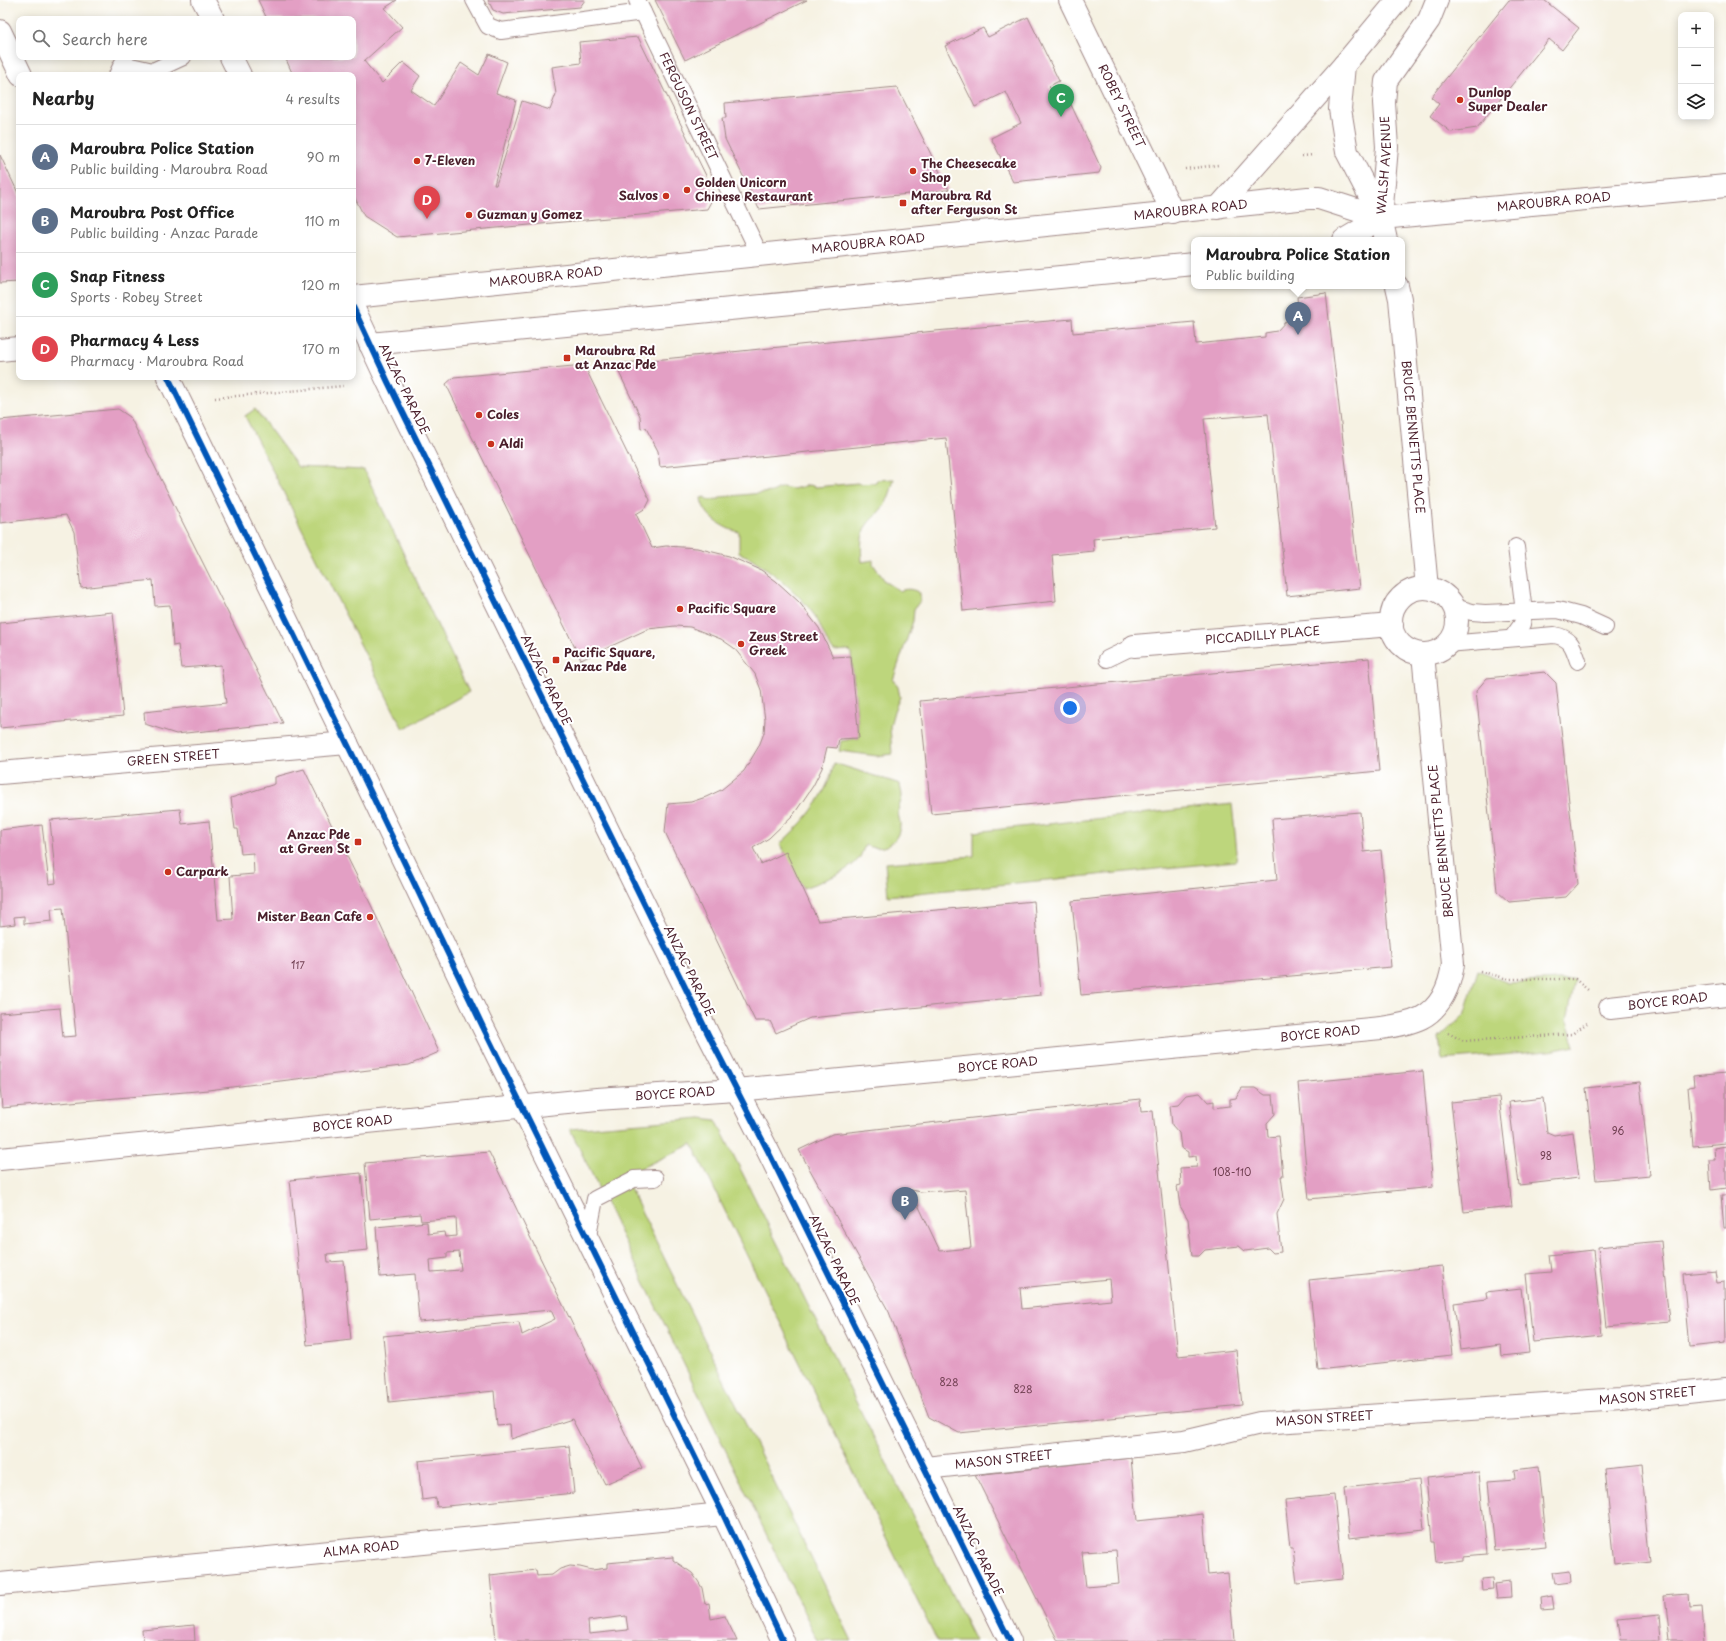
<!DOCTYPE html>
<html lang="en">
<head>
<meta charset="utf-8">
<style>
	:root { --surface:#fff; --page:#f2f2f2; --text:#222; --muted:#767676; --line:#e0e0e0; --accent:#ea580c }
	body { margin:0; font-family:"Playpen Sans",sans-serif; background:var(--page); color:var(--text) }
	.controls { position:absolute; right:12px; top:12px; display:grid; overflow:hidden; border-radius:8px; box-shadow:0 2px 10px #0003 }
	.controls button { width:36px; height:36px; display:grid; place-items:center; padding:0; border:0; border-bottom:1px solid var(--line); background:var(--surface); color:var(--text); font:20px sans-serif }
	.you { position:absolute; left:1070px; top:708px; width:14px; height:14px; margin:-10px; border:3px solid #fff; border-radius:50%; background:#1a73e8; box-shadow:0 0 0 6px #1a73e833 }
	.badge { display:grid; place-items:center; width:26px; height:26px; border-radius:50%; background:var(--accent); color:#fff; font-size:13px; font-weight:700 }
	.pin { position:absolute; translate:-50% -33px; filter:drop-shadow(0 1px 2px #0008) }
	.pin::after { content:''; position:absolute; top:21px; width:14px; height:12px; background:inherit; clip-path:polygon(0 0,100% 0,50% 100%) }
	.popup { position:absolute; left:1191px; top:237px; width:214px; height:52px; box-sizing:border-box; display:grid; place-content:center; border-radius:8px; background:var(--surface); filter:drop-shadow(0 1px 3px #0005); font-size:13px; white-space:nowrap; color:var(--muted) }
	.popup b { font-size:15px; color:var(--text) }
	.popup::after { content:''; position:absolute; left:50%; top:100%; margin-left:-8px; border:8px solid transparent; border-top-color:var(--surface) }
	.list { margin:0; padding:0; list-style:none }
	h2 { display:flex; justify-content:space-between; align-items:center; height:52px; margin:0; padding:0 16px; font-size:17px }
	h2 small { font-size:13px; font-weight:400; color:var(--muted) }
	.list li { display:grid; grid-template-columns:26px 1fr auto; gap:12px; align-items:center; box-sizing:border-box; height:64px; padding:0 16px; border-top:1px solid var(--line) }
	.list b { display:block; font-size:15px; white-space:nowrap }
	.list p { margin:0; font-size:13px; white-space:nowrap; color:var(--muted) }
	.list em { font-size:13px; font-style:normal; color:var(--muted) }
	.icon { flex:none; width:22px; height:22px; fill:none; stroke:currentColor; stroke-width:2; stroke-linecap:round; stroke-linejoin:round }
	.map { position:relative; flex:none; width:1726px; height:1641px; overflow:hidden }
	.search { position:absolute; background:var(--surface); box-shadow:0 2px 10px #0003; left:16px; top:16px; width:340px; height:44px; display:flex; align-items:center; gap:10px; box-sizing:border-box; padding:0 14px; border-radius:8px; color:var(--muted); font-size:15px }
	.panel { position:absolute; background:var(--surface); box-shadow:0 2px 10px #0003; left:16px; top:72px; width:340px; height:308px; border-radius:8px }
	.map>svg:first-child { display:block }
</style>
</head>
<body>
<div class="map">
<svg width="1726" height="1641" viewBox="0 0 1726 1641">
	<rect width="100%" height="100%" fill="#fff"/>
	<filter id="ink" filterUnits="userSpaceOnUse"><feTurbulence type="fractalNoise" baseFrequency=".025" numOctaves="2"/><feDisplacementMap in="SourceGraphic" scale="8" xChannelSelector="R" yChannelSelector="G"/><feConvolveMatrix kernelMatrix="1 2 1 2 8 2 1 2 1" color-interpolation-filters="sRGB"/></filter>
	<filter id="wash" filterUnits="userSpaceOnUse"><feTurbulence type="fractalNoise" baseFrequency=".012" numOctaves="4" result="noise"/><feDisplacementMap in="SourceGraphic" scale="16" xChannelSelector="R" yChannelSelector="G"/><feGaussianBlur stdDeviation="0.9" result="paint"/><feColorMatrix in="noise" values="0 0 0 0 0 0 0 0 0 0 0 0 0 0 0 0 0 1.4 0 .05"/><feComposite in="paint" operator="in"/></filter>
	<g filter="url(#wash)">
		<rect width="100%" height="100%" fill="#f6f2e3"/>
		<g fill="#bdd67b" stroke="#847a53">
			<polygon points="255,409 298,467 364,470 469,692 403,729 245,416"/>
			<path d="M894,479C892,487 890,495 886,503C881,510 875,516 869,522C860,532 861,549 862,562L873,560V564L885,581L900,591C907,588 913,589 920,593V601L914,609L913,621L893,680L898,687L900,697L894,711L890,726L892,754L877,756L839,751L841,741L859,738L851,653L848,650L834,651C825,642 822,627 815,616C798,592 775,574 751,558C747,556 743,555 739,553V532C723,529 703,515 701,498L705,497L706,500L720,499V497L772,492L782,487L793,489L809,485L816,487L858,483L859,484L876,483L877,480Z"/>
			<path d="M834,763L900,784C900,788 902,792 902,796C902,801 898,806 898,812C898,817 901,822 900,827C897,845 881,852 865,845C863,849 862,853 860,857C850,872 820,882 803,888L780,844C804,822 827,797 834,763Z"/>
			<polygon points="1232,804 1237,852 1236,861 888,896 885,863 974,856 974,832"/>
			<polygon points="1478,970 1508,983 1575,979 1567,1021 1575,1046 1549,1051 1442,1060 1439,1038 1464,1015"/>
			<polygon points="701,1118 716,1120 975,1641 937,1641 692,1144 624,1176 852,1641 818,1641 570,1129"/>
		</g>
		<g id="blocks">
			<g fill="#e39fc4" fill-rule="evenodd">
				<polygon points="258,0 397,0 385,8 402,27 364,61 382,83 403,62 420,76 411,90 434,106 461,63 479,75 489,54 507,62 496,93 516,100 494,185 496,185 522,101 550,110 556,94 552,67 581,63 579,42 638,37 715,194 707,209 397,237 364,216 353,194 353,75 293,75 285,57 353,57 353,19 267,19"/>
				<polygon points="488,0 585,0 580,7 503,14 493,10"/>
				<polygon points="655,0 807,0 685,60"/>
				<polygon points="1509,0 1544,0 1579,28 1562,50 1549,39 1477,128 1451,132 1430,116 1439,104 1431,97"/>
				<polygon points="1028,17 1059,81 1049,86 1053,94 1065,92 1101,168 1099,173 1013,182 991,138 1021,123 1006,92 975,107 945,46 983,28 988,37"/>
				<polygon points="897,87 949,190 759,209 725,139 722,118 726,118 725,103"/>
				<polygon points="0,155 19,195 19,282 0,283"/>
				<polygon points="1326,293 1360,588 1287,596 1268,414 1204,419 1215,527 1093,539 1094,551 1052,555 1056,601 963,611 946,438 660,467 658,451 646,428 641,429 640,416 615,364 935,331 1072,319 1073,333 1194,322 1196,344 1265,337 1265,333 1277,331 1298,308 1297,297"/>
				<polygon points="584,365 650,500 646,508 636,514 652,548 666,546 697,548 729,556 761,570 776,581 799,602 819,628 833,657 851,656 859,738 839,739 837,748 827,747 822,768 813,786 794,814 769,838 753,848 761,864 786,852 818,921 1034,901 1041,995 810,1018 776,1033 770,1021 755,1021 665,832 668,804 691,802 706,797 721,790 744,771 759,746 764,733 765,720 761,690 755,674 734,648 721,639 690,627 675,626 648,629 581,660 446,384 454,377"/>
				<polygon points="118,409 130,417 283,723 176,734 145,724 144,712 226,703 221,665 181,668 178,645 173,646 170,605 155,606 153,580 81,588 74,532 66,515 0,523 0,420"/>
				<polygon points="113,612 123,716 0,728 0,623"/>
				<polygon points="1369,658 1379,771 931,814 920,701"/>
				<polygon points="1545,672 1556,683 1578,884 1566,897 1509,902 1497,891 1476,691 1487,678"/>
				<polygon points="304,769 371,905 439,1052 409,1065 208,1090 2,1108 0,1086 0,1013 60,1008 63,1037 76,1036 63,908 51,909 52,921 24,924 24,916 14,917 15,924 0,926 0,830 42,825 49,884 56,883 50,820 180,809 182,824 209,821 218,920 233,919 230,876 254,874 253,853 241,854 238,829 235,829 231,798 275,784 275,777"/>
				<polygon points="1360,812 1364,852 1381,850 1391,967 1081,995 1072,901 1277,880 1272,819"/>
				<polygon points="1423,1071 1433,1187 1309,1199 1298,1083"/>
				<polygon points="1726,1073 1726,1143 1693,1146 1688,1087 1694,1086 1693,1076"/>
				<polygon points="1640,1082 1650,1175 1596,1180 1586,1088"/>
				<polygon points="1242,1088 1255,1088 1265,1095 1273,1095 1275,1114 1267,1123 1268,1137 1279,1136 1283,1176 1281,1176 1284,1199 1277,1214 1281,1252 1273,1253 1268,1248 1245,1251 1239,1246 1205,1250 1199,1256 1192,1256 1188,1219 1180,1206 1177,1186 1181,1185 1180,1168 1197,1167 1196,1156 1188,1157 1188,1152 1181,1148 1179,1133 1172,1125 1170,1105 1178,1104 1186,1095 1200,1093 1208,1102 1214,1101 1214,1108 1230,1106 1230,1099 1236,1098"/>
				<polygon points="1499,1097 1512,1207 1464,1212 1451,1102"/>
				<polygon points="1543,1098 1547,1132 1554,1135 1573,1132 1579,1178 1519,1185 1509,1102"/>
				<path d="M1140,1099L1141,1112L1153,1111L1178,1356L1236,1350L1242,1405L959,1433L929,1417L889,1312L799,1150L832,1134ZM911,1190L921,1192L940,1190L943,1192L965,1190L971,1248L940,1251ZM1109,1279L1111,1300L1022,1309L1020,1288Z"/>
				<polygon points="1726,1146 1726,1188 1711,1190 1709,1160 1715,1160 1714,1148"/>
				<path d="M489,1152L642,1468L605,1484L572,1419L511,1439L510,1425L497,1426L494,1391L389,1402L383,1336L519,1322L522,1335L555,1319L551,1310L419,1322L415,1274L380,1277L376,1227L427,1222L428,1234L444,1232L445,1237L457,1236L456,1218L421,1221L420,1214L370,1219L365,1163ZM459,1252L461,1270L431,1272L430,1260L447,1258V1253Z"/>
				<polygon points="361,1173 368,1250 327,1254 328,1262 344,1261 351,1340 307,1345 290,1180"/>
				<polygon points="1721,1195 1726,1195 1726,1228 1724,1228"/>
				<polygon points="1661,1241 1669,1321 1607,1327 1598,1247"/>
				<polygon points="1593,1250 1602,1335 1533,1342 1526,1274 1551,1272 1549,1255"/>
				<polygon points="1442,1266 1452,1355 1318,1370 1309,1280"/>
				<polygon points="1715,1271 1717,1283 1725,1282 1726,1343 1690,1347 1683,1274"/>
				<polygon points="1521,1288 1529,1353 1502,1356 1501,1345 1460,1350 1454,1303 1487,1299 1486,1292"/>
				<polygon points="569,1446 574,1493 437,1507 436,1498 422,1500 418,1461"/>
				<path d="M1131,1458L1137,1521L1203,1514L1208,1575L1228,1573L1234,1641H1058L975,1475ZM1116,1550L1119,1584L1086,1587L1082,1552Z"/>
				<polygon points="1641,1465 1651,1562 1614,1566 1604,1469"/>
				<polygon points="1538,1467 1546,1546 1495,1551 1488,1481 1515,1479 1514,1470"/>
				<polygon points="1479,1473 1487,1554 1463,1556 1463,1560 1437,1563 1435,1542 1432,1542 1426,1478"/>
				<polygon points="1419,1480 1424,1530 1349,1538 1344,1488"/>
				<polygon points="1334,1495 1343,1579 1297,1584 1293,1548 1290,1548 1285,1500"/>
				<path d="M673,1557V1560L692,1573L698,1581L702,1588L705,1604L709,1603L711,1619L725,1616L737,1641H496L490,1575L536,1570L537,1576L552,1575L560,1569L570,1566L580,1567L592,1570L607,1568V1563ZM626,1616L628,1630L589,1634L588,1621Z"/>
				<polygon points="1569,1571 1570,1583 1554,1585 1552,1573"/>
				<polygon points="1492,1578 1493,1589 1482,1590 1481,1579"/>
				<polygon points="1511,1582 1512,1597 1497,1598 1495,1584"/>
				<polygon points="1688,1594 1689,1607 1702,1606 1705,1641 1668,1641 1663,1596"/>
				<polygon points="1553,1596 1555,1608 1542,1609 1541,1598"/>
				<polygon points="1657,1614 1659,1641 1621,1641 1618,1618"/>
				<polygon points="194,1625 195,1641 143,1641 142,1630"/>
			</g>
		</g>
	</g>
	<g filter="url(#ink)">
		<use href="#blocks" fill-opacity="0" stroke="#a08887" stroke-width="1"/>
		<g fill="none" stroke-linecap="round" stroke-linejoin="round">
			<g stroke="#a08887" stroke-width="18">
				<g id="service">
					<polyline points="474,0 488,26 501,31 643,12"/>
					<path id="s1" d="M637,0L760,255"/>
					<polyline points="117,75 122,64 153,71 183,57"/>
					<polyline points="1454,607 1472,612 1485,613 1558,610 1581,616 1605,627"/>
					<polyline points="1512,638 1522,624 1524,612 1516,547"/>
					<path d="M1447,644L1554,635C1571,638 1573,646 1578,661"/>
					<polyline points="1107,659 1134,646"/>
					<polyline points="587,1241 595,1199 634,1179 655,1178"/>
				</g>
			</g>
			<g stroke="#a08887" stroke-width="24">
				<g id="minor">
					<polyline points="1381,218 1386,240"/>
					<path id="s2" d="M1397,286L1400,299L1427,588"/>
					<circle cx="1424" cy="621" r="33"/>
					<path id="s3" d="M1134,646L1392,625"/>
					<path id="s4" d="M0,773L347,743"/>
					<path id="s5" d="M1610,1008L1726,995"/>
					<path id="s6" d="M0,1159L597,1099L736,1090L1381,1028C1394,1026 1409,1024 1421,1018C1441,1008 1450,985 1453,964L1423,654"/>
					<path id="s7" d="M925,1468L1184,1441L1260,1423L1620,1399L1726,1388"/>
					<path id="s8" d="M0,1584L723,1514"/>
				</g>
			</g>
			<g stroke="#a08887" stroke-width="24">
				<g id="tertiary">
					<path id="s9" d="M1070,0L1173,213"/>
					<polyline points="1381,218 1347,152 1340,109 1344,65 1398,0"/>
					<path id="s10" d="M1381,218L1387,147L1384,103L1386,81L1429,20L1437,0"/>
				</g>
			</g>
			<g stroke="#a08887" stroke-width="24">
				<g id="secondary">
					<polyline points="1218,208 1344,65"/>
					<polyline points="1344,240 1381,218"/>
					<path id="s11" d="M353,297L1308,198H1319L1381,218L1726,186"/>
					<polyline points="370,344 1194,264"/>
					<polyline points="0,350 19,348"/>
				</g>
			</g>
			<g stroke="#a08887" stroke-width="24">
				<g id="primary">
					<polyline points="203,0 213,19"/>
					<polyline points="0,31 21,75"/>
					<polyline points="231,57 240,75"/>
					<polyline points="353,307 388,382 708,1034 768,1151 1010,1641"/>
					<polyline points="168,377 361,772 483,1027 723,1514 783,1641"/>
				</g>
			</g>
			<g stroke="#a08887" stroke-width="2.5" stroke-dasharray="1 3" stroke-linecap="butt">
				<polyline points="1302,156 1314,155"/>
				<polyline points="1185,169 1218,165"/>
				<polyline points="215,398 343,386"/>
				<polyline points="1480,971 1508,979 1575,979 1588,990"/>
				<polyline points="1448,1033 1464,1041 1572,1034 1587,1023"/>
			</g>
			<use href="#service" stroke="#fff" stroke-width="16"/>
			<use href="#minor" stroke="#fff" stroke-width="22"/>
			<use href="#tertiary" stroke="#fff" stroke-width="22"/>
			<use href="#secondary" stroke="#fff" stroke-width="22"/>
			<use href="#primary" stroke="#fff" stroke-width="22"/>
			<g stroke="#fff" stroke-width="8">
				<g id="cycleway">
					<polyline points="353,307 388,382 708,1034 768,1151 1010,1641"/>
					<polyline points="168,377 361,772 483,1027 723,1514 783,1641"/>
				</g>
			</g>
			<use href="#cycleway" stroke="#0057b8" stroke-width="6"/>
		</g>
	</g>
	<g fill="#c8321e" stroke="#fff" stroke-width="1.5">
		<circle cx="1460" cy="100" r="4"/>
		<circle cx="417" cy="161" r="4"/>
		<circle cx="913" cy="171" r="4"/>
		<circle cx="687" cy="190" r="4"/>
		<circle cx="666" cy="196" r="4"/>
		<rect x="899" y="199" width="8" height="8" rx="2"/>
		<circle cx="469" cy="215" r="4"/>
		<rect x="563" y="354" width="8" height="8" rx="2"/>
		<circle cx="479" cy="415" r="4"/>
		<circle cx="491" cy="444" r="4"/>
		<circle cx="680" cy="609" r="4"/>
		<circle cx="741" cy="644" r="4"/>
		<rect x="552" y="656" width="8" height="8" rx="2"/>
		<rect x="354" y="838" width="8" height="8" rx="2"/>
		<circle cx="168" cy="872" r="4"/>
		<circle cx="370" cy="917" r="4"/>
	</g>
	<g text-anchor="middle" stroke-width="4" stroke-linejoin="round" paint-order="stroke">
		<g font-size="10" fill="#703f51">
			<text x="298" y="969">117</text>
			<text x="1618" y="1135">96</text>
			<text x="1546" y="1160">98</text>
			<text x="1232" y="1176">108-110</text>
			<text x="949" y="1386">828</text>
			<text x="1023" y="1393">828</text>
		</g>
		<g font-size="12" font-weight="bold" fill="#4a1f2b" stroke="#fff" text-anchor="start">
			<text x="1468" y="97">Dunlop<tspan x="1468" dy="14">Super Dealer</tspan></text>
			<text x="425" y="165">7-Eleven</text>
			<text x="921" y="168">The Cheesecake<tspan x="921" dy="14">Shop</tspan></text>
			<text x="695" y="187">Golden Unicorn<tspan x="695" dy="14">Chinese Restaurant</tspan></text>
			<text x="658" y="200" text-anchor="end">Salvos</text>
			<text x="911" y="200">Maroubra Rd<tspan x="911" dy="14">after Ferguson St</tspan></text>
			<text x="477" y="219">Guzman y Gomez</text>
			<text x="575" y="355">Maroubra Rd<tspan x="575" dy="14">at Anzac Pde</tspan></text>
			<text x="487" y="419">Coles</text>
			<text x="499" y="448">Aldi</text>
			<text x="688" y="613">Pacific Square</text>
			<text x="749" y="641">Zeus Street<tspan x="749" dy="14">Greek</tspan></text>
			<text x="564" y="657">Pacific Square,<tspan x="564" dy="14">Anzac Pde</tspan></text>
			<text x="350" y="839" text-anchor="end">Anzac Pde<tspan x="350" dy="14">at Green St</tspan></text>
			<text x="176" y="876">Carpark</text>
			<text x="362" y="921" text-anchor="end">Mister Bean Cafe</text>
		</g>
		<g font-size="12" fill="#4a1f2b" stroke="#fff">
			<text dy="4" stroke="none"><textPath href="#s1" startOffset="118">FERGUSON STREET</textPath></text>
			<text dy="4" stroke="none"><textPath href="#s9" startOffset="118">ROBEY STREET</textPath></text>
			<text dy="4" stroke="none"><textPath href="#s10" startOffset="53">WALSH AVENUE</textPath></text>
			<text dy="4" stroke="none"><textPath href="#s11" startOffset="1210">MAROUBRA ROAD</textPath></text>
			<text dy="4" stroke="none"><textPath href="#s11" startOffset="842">MAROUBRA ROAD</textPath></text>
			<text dy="4" stroke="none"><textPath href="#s11" startOffset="518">MAROUBRA ROAD</textPath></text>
			<text dy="4" stroke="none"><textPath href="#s11" startOffset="194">MAROUBRA ROAD</textPath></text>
			<text transform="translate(404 389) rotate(64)" y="4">ANZAC PARADE</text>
			<text dy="4" stroke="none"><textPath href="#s2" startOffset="152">BRUCE BENNETTS PLACE</textPath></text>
			<text dy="4" stroke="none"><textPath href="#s3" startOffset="129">PICCADILLY PLACE</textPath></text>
			<text transform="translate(546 680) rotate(64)" y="4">ANZAC PARADE</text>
			<text dy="4" stroke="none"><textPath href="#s4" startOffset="174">GREEN STREET</textPath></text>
			<text transform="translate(1441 841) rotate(-96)" y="4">BRUCE BENNETTS PLACE</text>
			<text transform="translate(689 971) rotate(64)" y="4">ANZAC PARADE</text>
			<text dy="4" stroke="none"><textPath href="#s5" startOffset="58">BOYCE ROAD</textPath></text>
			<text dy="4" stroke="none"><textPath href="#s6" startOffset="1326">BOYCE ROAD</textPath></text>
			<text dy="4" stroke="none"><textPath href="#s6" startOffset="1002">BOYCE ROAD</textPath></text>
			<text dy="4" stroke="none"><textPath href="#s6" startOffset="678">BOYCE ROAD</textPath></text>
			<text dy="4" stroke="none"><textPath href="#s6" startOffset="354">BOYCE ROAD</textPath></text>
			<text transform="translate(834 1260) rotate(64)" y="4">ANZAC PARADE</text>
			<text dy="4" stroke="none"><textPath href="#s7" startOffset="727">MASON STREET</textPath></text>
			<text dy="4" stroke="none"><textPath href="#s7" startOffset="403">MASON STREET</textPath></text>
			<text dy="4" stroke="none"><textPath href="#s7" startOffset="79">MASON STREET</textPath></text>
			<text dy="4" stroke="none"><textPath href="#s8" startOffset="363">ALMA ROAD</textPath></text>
			<text transform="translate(978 1551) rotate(64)" y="4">ANZAC PARADE</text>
		</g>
	</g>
</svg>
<div class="controls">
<button>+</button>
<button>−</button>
<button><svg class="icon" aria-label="layers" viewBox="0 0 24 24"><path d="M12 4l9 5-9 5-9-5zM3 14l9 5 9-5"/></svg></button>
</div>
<div class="you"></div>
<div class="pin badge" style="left:1298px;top:335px;background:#5c6f8a">A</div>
<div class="popup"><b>Maroubra Police Station</b>Public building</div>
<div class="pin badge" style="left:905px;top:1220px;background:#5c6f8a">B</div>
<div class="pin badge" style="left:1061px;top:117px;background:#2e9e5b">C</div>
<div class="pin badge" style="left:427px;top:219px;background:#e0444e">D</div>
<div class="search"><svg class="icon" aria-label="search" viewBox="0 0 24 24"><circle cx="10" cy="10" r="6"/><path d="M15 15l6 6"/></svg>Search here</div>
<section class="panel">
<h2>Nearby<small>4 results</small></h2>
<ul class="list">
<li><span class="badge" style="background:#5c6f8a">A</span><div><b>Maroubra Police Station</b><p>Public building · Maroubra Road</p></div><em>90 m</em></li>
<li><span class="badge" style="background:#5c6f8a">B</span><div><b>Maroubra Post Office</b><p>Public building · Anzac Parade</p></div><em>110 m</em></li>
<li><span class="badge" style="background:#2e9e5b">C</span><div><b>Snap Fitness</b><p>Sports · Robey Street</p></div><em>120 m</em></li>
<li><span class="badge" style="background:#e0444e">D</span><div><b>Pharmacy 4 Less</b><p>Pharmacy · Maroubra Road</p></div><em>170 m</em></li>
</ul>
</section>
</div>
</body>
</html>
